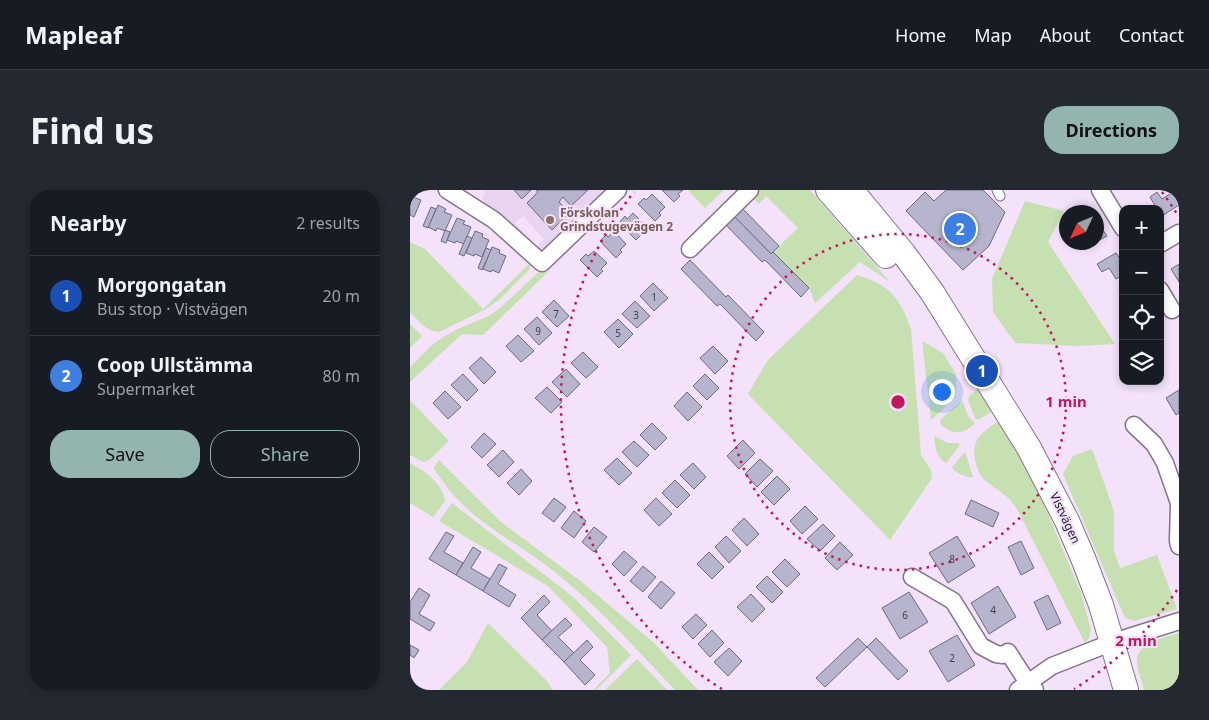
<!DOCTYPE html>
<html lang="en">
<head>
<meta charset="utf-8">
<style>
	:root { --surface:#171b24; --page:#242831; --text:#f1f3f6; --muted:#9ea1a6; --line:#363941; --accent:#94b4b0 }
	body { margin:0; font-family:"Noto Sans",sans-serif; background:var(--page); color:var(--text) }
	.controls { position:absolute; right:15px; top:15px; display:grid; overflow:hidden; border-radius:10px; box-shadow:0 2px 8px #0003 }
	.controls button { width:45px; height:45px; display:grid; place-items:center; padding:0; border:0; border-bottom:1px solid var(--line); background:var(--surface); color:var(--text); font:25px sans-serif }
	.compass { position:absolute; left:649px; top:15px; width:45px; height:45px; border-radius:50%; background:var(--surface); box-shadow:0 2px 8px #0003; rotate:226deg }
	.you { position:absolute; left:531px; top:201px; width:18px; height:18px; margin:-12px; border:4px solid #fff; border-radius:50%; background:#1a73e8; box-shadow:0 0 0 8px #1a73e833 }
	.badge { display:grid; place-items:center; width:32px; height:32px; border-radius:50%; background:var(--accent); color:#fff; font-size:16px; font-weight:700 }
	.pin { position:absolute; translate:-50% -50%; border:2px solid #fff; box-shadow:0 1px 5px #0006 }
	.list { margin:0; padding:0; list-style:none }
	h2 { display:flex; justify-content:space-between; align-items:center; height:65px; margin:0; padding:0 20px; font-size:21px }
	h2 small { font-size:16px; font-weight:400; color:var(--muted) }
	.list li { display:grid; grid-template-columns:32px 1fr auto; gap:15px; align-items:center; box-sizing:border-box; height:80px; padding:0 20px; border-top:1px solid var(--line) }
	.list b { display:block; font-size:19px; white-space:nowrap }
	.list p { margin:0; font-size:16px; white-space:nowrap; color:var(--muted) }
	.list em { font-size:16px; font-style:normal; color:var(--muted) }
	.actions { display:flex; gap:10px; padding:15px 20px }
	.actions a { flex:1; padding:11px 0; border:1px solid var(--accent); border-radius:20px; text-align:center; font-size:18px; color:var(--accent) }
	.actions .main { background:var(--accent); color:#111 }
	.icon { flex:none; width:28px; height:28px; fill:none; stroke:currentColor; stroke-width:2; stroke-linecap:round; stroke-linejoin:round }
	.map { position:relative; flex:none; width:769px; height:500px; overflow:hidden; border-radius:20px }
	header { display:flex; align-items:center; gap:30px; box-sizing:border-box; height:70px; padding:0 25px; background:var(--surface); border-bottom:1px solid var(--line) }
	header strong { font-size:24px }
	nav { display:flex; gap:28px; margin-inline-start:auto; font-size:18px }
	.intro { display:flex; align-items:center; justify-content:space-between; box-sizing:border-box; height:120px; padding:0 30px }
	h1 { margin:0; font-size:35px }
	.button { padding:12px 22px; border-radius:20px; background:var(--accent); color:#111; font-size:18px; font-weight:700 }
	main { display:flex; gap:30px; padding:0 30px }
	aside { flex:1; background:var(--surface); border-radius:20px; box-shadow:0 2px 8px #0003 }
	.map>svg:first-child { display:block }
</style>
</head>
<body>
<header>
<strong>Mapleaf</strong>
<nav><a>Home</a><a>Map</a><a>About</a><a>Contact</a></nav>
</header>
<div class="intro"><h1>Find us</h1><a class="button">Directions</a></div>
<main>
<aside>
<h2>Nearby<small>2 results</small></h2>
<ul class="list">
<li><span class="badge" style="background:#1a4fb4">1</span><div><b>Morgongatan</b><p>Bus stop · Vistvägen</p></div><em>20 m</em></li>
<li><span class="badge" style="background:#3f7fe0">2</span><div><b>Coop Ullstämma</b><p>Supermarket</p></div><em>80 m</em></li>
</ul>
<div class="actions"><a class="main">Save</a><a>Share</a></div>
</aside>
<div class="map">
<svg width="769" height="500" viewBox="0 0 769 500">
	<rect width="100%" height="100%" fill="#f3e2f9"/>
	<path fill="#e8d3f0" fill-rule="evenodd" d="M75,0H194L128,66L72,9ZM113,26L134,49L127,56L105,33Z"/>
	<g fill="#c7e0b1">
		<polygon points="278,0 314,0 295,18"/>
		<polygon points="348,0 400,0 480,92 450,72 405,113 399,98 363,62 388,38 356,6 349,14 344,9"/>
		<polygon points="615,11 654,21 638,52 705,154 668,156 605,153 583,122 582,89"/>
		<path d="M0,52L15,59L73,119L122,71L119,80L89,110L74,120L29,142C16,141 9,131 0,122Z"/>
		<polygon points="132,79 137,83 73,145 52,144 0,192 0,177 22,155 35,146 50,138 77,127 90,118"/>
		<path d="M447,85C480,95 490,108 501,139L511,265L521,280L522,288L480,350L338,204L358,170Z"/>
		<polygon points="0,134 12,146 0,158"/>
		<polygon points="512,151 533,163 546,184 546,207 521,230"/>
		<polygon points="567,200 584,220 568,230 565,228 558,210 560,205"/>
		<polygon points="0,210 39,251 19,270 13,272 0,265"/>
		<path d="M552,210L558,226L565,233C555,244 540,246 530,233L531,229Z"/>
		<path d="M590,230L633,312L671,403L681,440L679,448L675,453L607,319C597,303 588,302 575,290C569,285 567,278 565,270C561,248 573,242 590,230Z"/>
		<path d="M524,246L538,253H548L550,255L536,273C526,268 525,256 524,246Z"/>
		<polygon points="682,259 704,321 704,361 710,378 747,365 767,419 724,431 715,428 653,284 663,266"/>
		<path d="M555,262L563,287C556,288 545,283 542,277Z"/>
		<path d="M29,270L91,332L173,393L243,452L288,500H265C227,460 190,418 146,383C115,358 73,337 46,308C38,299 32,290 25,281L24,277Z"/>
		<path d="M0,273C15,281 32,293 35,311L23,327L0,313Z"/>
		<polygon points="42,313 162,406 221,465 186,500 183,500 200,483 197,457 138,396 29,331"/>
		<polygon points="78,433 136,490 143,500 29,500 57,472"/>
		<path d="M769,443V500H734C732,491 728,482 727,473C725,452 754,448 769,443Z"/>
		<polygon points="227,469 257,500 195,500"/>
	</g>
	<g fill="#b6b5cd" stroke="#6c6a81">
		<polygon points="104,0 121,0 112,9"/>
		<polygon points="126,0 178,0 161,16 153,7 149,12 159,23 142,40 117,13 128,2"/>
		<polygon points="252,0 273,0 268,4 270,6 264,12"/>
		<polygon points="536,0 573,0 595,22 579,56 553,80 496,21 515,2 524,11"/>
		<polygon points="0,2 5,4 3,7 11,10 4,27 0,25"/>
		<polygon points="747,2 752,9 763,2 769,12 769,15 752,26 750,19 747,19 740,7"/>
		<polygon points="242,4 255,17 249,23 251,25 245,31 228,14 234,8 236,10"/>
		<polygon points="28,15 36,19 34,22 42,25 35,41 27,38 26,41 18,37"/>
		<polygon points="21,17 26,19 18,38 13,36"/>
		<polygon points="333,19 369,56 361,64 325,27"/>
		<polygon points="223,23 236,36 230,42 232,44 226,50 209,33 215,26 217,29"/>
		<polygon points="325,27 361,64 363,62 399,98 391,107 355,70 352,72 316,35"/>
		<polygon points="47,28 55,31 53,34 61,37 54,54 46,51 45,53 37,50"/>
		<polygon points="686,30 697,46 686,52"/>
		<polygon points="35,40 40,42 36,53 31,51"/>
		<polygon points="65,41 73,44 72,47 79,50 72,67 65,64 64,66 56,63"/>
		<polygon points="204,41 216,54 210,60 212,62 206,68 190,51 196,45 198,47"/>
		<polygon points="57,46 62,48 54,66 49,64"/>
		<polygon points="82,57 90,60 89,63 96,66 89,83 82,80 81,82 73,79"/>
		<polygon points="76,58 81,60 72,80 68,78"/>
		<polygon points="184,61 197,73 191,79 193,81 187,87 170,70 176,64 178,66"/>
		<polygon points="706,63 713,73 713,85 706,89 699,78 692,82 687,74"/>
		<polygon points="280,70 316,107 318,105 354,142 346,151 310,114 307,116 271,79"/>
		<polygon points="769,74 769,92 761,79"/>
		<polygon points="243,93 258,108 244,121 230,106"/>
		<polygon points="144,110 159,126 147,137 132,122"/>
		<polygon points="225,111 240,126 227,138 212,124"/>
		<polygon points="127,127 142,143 129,155 114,139"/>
		<polygon points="208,129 223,144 209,158 194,142"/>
		<polygon points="108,145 124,161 111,172 96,156"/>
		<polygon points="303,156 318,171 305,184 290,168"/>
		<polygon points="173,162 188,177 176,188 161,173"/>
		<polygon points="71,167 86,182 74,194 59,178"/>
		<polygon points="156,179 170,194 157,207 142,192"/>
		<polygon points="53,184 68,200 57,211 41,195"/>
		<polygon points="295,184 309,198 297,210 283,196"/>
		<polygon points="137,197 152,212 141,223 125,208"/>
		<polygon points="769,200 769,223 766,225 756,208"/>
		<polygon points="35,201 51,217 38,229 23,213"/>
		<polygon points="277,202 292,217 278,231 264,216"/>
		<polygon points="242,233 257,248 245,260 230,245"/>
		<polygon points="74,243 86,254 72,268 61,257"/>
		<polygon points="333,250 345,263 329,279 317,266"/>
		<polygon points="224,251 239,265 227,277 212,262"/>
		<polygon points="93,260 104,272 89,287 77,275"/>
		<polygon points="207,268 222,283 209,295 194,280"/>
		<polygon points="350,269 363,281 347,297 335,284"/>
		<polygon points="283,273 296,287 284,299 270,285"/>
		<polygon points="111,279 122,291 109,305 97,293"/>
		<polygon points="367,286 380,299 364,315 351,302"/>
		<polygon points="265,290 280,305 267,318 252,303"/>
		<polygon points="144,308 156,317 144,332 132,323"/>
		<polygon points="246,308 262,324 249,336 234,320"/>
		<polygon points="561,310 589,323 583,337 555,324"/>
		<polygon points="395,316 408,329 392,344 380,331"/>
		<polygon points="164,321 176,331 164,348 151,338"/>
		<polygon points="334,328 349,344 337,356 322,340"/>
		<polygon points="413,334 425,346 410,361 397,349"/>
		<polygon points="184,337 197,347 184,362 172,352"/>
		<polygon points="36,342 44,346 34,362 53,373 46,385 19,369"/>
		<polygon points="316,346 331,361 319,373 305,357"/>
		<polygon points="547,346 565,376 538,393 519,363"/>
		<polygon points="611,351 624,378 611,385 598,357"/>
		<polygon points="430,352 443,365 427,380 415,368"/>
		<polygon points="63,357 71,362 61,378 80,389 73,401 46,385"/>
		<polygon points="214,361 227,372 214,386 202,374"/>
		<polygon points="299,362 314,377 302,389 287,374"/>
		<polygon points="375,369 390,384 377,397 362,382"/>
		<polygon points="89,374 97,378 88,394 106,405 99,417 73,401"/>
		<polygon points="233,376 246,387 233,402 220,391"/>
		<polygon points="357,386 373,402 362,413 346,397"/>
		<polygon points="251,391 265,403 251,419 238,407"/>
		<polygon points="588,396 606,427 579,444 561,413"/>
		<polygon points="9,398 20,405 9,424 25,433 20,441 0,429 0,412"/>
		<polygon points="499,402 518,432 490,449 472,418"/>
		<polygon points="341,404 355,419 342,432 327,417"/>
		<polygon points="134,405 140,412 127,425 142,441 132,450 111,428"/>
		<polygon points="638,405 651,433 637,440 624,412"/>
		<polygon points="286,424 297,435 283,449 272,437"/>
		<polygon points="155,428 162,435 148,447 164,463 154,472 132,450"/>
		<polygon points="302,440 314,453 300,467 288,454"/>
		<polygon points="547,445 565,475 538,492 519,461"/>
		<polygon points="448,448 457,457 415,497 406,488"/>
		<polygon points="466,448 498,481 488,490 457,457"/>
		<polygon points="177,450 183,457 170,470 185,485 175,495 154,472"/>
		<polygon points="0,455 9,460 4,468 0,465"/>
		<polygon points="319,458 332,471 318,486 304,472"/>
	</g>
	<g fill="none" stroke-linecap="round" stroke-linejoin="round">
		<g stroke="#837589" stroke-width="11">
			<polyline id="lane" points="587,0 590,6"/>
		</g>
		<g stroke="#837589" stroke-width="19">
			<g id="street">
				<polyline points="37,0 84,30 132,73 208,0"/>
				<polyline points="690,0 713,38"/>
				<polyline points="750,54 769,43"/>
				<polyline points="280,59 340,0"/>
				<polyline points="750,100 762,120"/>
				<polyline points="724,235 744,254 755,273 769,313 768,351 769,356"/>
				<polyline points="502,387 543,411 571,456 586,464 593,465 598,462 618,493 625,500"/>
				<polyline points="608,500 642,476 703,452 769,431"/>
			</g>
		</g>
		<g stroke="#837589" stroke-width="26">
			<g id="secondary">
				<polyline points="418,0 476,66"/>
				<polyline points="441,0 494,64 522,102 619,258 657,331 673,368 691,415 716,500"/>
			</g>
		</g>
		<use href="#lane" stroke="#fff" stroke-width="9"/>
		<use href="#street" stroke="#fff" stroke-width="16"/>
		<use href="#secondary" stroke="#fff" stroke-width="24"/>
	</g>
	<g fill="none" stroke="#c2185b" stroke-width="2.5" stroke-dasharray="2.5 5">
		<circle cx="488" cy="212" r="168"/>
		<path d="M767 400A337 337 0 0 1 664 499M312 499A337 337 0 0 1 224 2M752 2A337 337 0 0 1 767 24"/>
	</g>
	<circle fill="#8d6e63" stroke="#f3e2f9" stroke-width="2" cx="140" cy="30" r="5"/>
	<g text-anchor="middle" stroke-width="4.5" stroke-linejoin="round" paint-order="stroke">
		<g font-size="10" fill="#423e49">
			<text x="244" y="111">1</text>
			<text x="146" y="128">7</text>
			<text x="226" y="129">3</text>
			<text x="128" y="145">9</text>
			<text x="208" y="147">5</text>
			<text x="542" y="373">8</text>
			<text x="583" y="424">4</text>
			<text x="495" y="429">6</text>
			<text x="542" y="472">2</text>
		</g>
		<g font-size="12" font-weight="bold" fill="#785e54" stroke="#f3e2f9" text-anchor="start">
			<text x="150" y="27">Förskolan<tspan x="150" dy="14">Grindstugevägen 2</tspan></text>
		</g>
		<g font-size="12" fill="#1b161d" stroke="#f3e2f9">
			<text transform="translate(655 328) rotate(65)" y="4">Vistvägen</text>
		</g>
	</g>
	<circle cx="488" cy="212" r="8" fill="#c2185b" stroke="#f3e2f9" stroke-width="2.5"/>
	<g font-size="15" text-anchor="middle" font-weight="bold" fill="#c2185b" stroke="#f3e2f9" stroke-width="4.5" stroke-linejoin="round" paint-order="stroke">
		<text x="656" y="217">1 min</text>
		<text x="726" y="456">2 min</text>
	</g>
</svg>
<div class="controls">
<button>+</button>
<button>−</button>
<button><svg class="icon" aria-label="locate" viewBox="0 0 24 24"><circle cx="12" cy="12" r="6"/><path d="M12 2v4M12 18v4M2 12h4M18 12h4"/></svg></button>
<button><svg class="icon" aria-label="layers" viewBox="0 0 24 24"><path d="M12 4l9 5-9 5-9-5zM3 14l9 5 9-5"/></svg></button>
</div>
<svg class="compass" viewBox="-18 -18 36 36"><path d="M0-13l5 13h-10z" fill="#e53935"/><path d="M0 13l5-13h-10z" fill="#9ea1a6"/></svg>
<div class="you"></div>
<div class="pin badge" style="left:572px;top:181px;background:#1a4fb4">1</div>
<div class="pin badge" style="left:550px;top:39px;background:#3f7fe0">2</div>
</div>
</main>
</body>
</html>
